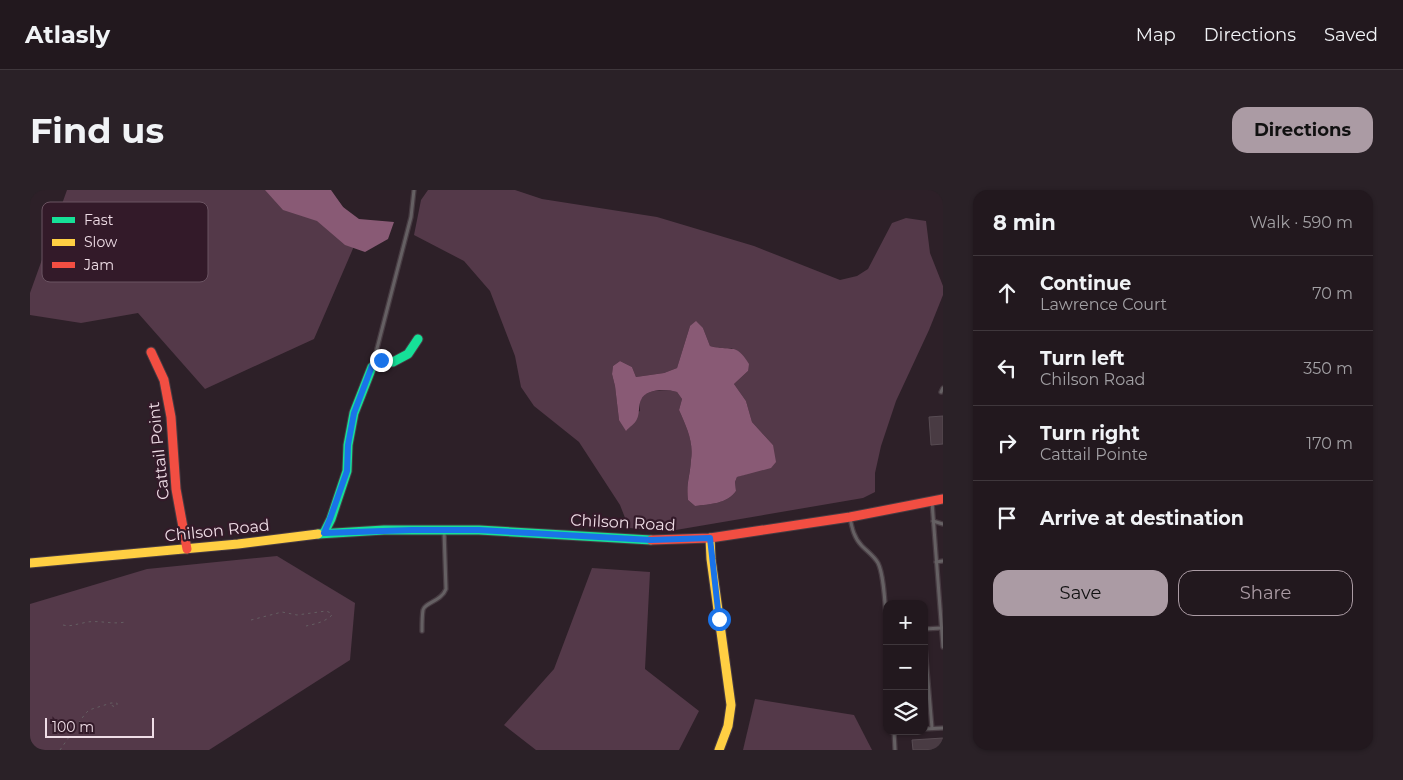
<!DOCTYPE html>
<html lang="en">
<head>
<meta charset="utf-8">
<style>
	:root { --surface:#22181e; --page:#2a2127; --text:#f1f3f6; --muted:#a2a0a4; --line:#3f373c; --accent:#ab9ba4 }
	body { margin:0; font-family:Montserrat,sans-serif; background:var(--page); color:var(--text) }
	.controls { position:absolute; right:15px; bottom:15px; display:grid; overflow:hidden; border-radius:10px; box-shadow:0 1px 4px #0004 }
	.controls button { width:45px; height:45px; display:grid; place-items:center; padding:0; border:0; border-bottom:1px solid var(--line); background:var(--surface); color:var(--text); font:25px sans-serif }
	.scale { position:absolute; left:15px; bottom:12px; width:109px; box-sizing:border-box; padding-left:5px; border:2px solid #efdde6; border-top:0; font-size:14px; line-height:18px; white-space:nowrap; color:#efdde6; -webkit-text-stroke:4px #331a29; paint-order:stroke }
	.stop { position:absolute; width:15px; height:15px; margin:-11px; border:4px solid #1a73e8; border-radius:50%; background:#fff }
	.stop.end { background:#1a73e8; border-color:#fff; box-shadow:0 1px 5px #0008 }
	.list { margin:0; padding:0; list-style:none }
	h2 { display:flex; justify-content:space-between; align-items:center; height:65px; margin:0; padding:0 20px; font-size:21px }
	h2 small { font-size:16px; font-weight:400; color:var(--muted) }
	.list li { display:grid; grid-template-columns:32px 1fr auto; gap:15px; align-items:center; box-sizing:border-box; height:75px; padding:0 20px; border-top:1px solid var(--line) }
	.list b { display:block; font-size:19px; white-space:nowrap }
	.list p { margin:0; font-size:16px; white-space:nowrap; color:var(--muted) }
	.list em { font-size:16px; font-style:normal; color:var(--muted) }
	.actions { display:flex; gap:10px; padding:15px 20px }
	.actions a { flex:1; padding:11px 0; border:1px solid var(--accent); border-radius:15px; text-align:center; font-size:18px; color:var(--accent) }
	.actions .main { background:var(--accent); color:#111 }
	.icon { flex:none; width:28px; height:28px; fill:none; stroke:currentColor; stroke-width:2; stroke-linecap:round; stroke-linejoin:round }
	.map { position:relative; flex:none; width:913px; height:560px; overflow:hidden; border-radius:15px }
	header { display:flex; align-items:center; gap:30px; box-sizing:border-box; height:70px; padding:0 25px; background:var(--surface); border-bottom:1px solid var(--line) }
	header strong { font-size:24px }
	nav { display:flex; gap:28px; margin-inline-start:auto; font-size:18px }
	.intro { display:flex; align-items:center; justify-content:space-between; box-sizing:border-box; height:120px; padding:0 30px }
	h1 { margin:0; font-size:35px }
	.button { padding:12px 22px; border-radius:15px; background:var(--accent); color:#111; font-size:18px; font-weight:700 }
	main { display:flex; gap:30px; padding:0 30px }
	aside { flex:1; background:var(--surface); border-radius:15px; box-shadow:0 1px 4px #0004 }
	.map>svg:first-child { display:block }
</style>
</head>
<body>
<header>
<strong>Atlasly</strong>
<nav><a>Map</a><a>Directions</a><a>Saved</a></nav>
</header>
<div class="intro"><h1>Find us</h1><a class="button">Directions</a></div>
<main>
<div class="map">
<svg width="913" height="560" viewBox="0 0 913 560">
	<rect width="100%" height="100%" fill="#2d2028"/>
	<g fill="#543949" fill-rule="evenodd">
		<polygon points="37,0 300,0 331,40 284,149 175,199 108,123 51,133 0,125 0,103"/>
		<path d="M398,0H485L512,9L627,27L724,56L810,90L827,86L838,79L862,33L876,28L896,31L900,63L913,96V105L899,140L866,211L851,256L845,283V302L833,308L640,341L599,338L590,315L549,252L504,216L491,197L485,166L460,101L434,71L384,45L391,10ZM660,136L673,138L680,156L687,158H702L718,181L704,194L716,211L722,232L743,255L719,283L707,287L705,292L706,301C697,314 680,314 665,316L658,310C656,293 660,286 661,270C664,252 656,236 649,220L652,209L647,202C637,199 613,198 610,212C609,215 610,218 610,221L589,230L585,196L582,184L583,176L590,171L602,177L606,187L634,183L647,178Z"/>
		<polygon points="247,366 325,413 320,470 179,560 0,560 0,414 117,379"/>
		<polygon points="562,378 620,382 615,479 669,521 649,560 506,560 474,535 524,479"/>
		<polygon points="725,509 824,525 842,560 713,560"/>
	</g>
	<g fill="#895a75">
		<polygon points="235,0 301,0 313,17 329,29 364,32 358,49 335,62 315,55 287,31 253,20"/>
		<path d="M666,131L673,138L680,156C700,162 705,151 719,174L718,181L704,194L716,211L722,232L743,255L746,272L741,278L707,287L705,292L706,301C697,314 680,314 665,316L658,310C656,293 660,287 661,270C664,252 656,236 649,220L652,209L647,202C637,199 616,198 611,210C608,216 610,223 607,229C605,234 599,237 596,241L589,230L585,196L582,184L583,176L590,171L602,177L606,187L634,183L647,178L660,136Z"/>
	</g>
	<g fill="#493b43" stroke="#584c53">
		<polygon points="913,226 913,254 901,255 899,227"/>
		<polygon points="913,548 913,560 883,560 882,550"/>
	</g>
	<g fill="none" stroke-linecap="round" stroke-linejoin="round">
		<g stroke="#473b42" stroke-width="5.5">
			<g id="lane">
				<polyline points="343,174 381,27 384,0"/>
				<polyline points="911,202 913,198"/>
				<polyline points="902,312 913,457"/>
				<path d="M820,328C822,338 824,348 832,356C838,362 844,366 848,373C855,387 855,422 857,439"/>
				<polyline points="903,331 913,334"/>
				<polyline points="906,372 913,371"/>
				<polyline points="894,439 912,438"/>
				<path d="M392,441C392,434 392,426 393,420C395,412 411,412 416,399L414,340"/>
				<polyline points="894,444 902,538"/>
				<polyline points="894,539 913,538"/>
				<polyline points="864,541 865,560"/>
			</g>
		</g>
		<g stroke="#473b42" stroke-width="11">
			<g id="fast">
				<polyline points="294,343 301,329 317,281 318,255 324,223 342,177 351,170 363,172 378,164 388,149"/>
				<polyline points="288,344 354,340 449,340 621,350"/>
			</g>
		</g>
		<g stroke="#473b42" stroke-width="11">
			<g id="slow">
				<polyline points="680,348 681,369 701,515 698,536 689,560"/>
				<polyline points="0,373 208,354 288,344"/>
			</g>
		</g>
		<g stroke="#473b42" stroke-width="11">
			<g id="jam">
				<polyline points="121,162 134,190 141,227 146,299 157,359"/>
				<polyline points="621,350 680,348 820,327 913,309"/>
			</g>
		</g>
		<g stroke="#645e62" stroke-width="1" stroke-dasharray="2.5 4" stroke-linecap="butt">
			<path d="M221,430L252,422L267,425L296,421L301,423L302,425C295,432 285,434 276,436"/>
			<path d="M33,435C41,437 46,434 53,433C67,429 81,435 95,432"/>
			<polyline points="30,560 55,524 59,520 81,513 87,513 87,515 85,517 79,514"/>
		</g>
		<use href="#lane" stroke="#656063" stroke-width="3"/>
		<use href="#fast" stroke="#16e098" stroke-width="9"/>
		<use href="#slow" stroke="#ffcf43" stroke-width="9"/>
		<use href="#jam" stroke="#f24e42" stroke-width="9"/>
	</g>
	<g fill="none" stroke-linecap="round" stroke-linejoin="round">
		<polyline stroke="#1a73e8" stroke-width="6" points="351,170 342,176 324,223 318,255 317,281 300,329 294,343 382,340 449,340 621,350 680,348 689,429"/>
	</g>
	<g text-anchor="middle" stroke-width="4.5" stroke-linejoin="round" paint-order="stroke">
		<g font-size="16" fill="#efdde6" stroke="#331a29">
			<text transform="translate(128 261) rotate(-96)" y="6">Cattail Point</text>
			<text transform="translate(593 332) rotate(3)" y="6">Chilson Road</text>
			<text transform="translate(187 340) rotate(-6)" y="6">Chilson Road</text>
		</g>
	</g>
	<rect x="12" y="12" width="166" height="80" rx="8" fill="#331a29" stroke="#6b5462" stroke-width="1"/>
	<rect x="22" y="27" width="23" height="6" fill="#16e098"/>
	<rect x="22" y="49" width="23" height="7" fill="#ffcf43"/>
	<rect x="22" y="72" width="23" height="6" fill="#f24e42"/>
	<g font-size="14" fill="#efdde6">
		<text x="54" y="35">Fast</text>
		<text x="54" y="57">Slow</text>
		<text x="54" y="80">Jam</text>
	</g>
</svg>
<div class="controls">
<button>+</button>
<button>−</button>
<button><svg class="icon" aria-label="layers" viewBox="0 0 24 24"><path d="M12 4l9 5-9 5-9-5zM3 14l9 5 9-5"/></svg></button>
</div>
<div class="scale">100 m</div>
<div class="stop" style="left:689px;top:429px"></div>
<div class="stop end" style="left:351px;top:170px"></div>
</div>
<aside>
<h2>8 min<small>Walk · 590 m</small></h2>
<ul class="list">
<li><svg class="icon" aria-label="ahead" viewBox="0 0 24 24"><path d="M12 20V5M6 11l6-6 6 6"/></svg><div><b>Continue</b><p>Lawrence Court</p></div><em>70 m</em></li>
<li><svg class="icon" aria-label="left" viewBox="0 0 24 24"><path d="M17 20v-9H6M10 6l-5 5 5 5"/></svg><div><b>Turn left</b><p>Chilson Road</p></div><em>350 m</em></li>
<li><svg class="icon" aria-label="right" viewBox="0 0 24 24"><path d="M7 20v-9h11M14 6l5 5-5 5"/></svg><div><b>Turn right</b><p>Cattail Pointe</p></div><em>170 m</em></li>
<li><svg class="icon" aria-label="arrive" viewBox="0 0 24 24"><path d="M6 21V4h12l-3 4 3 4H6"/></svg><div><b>Arrive at destination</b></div></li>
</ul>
<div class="actions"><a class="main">Save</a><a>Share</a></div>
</aside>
</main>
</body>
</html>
